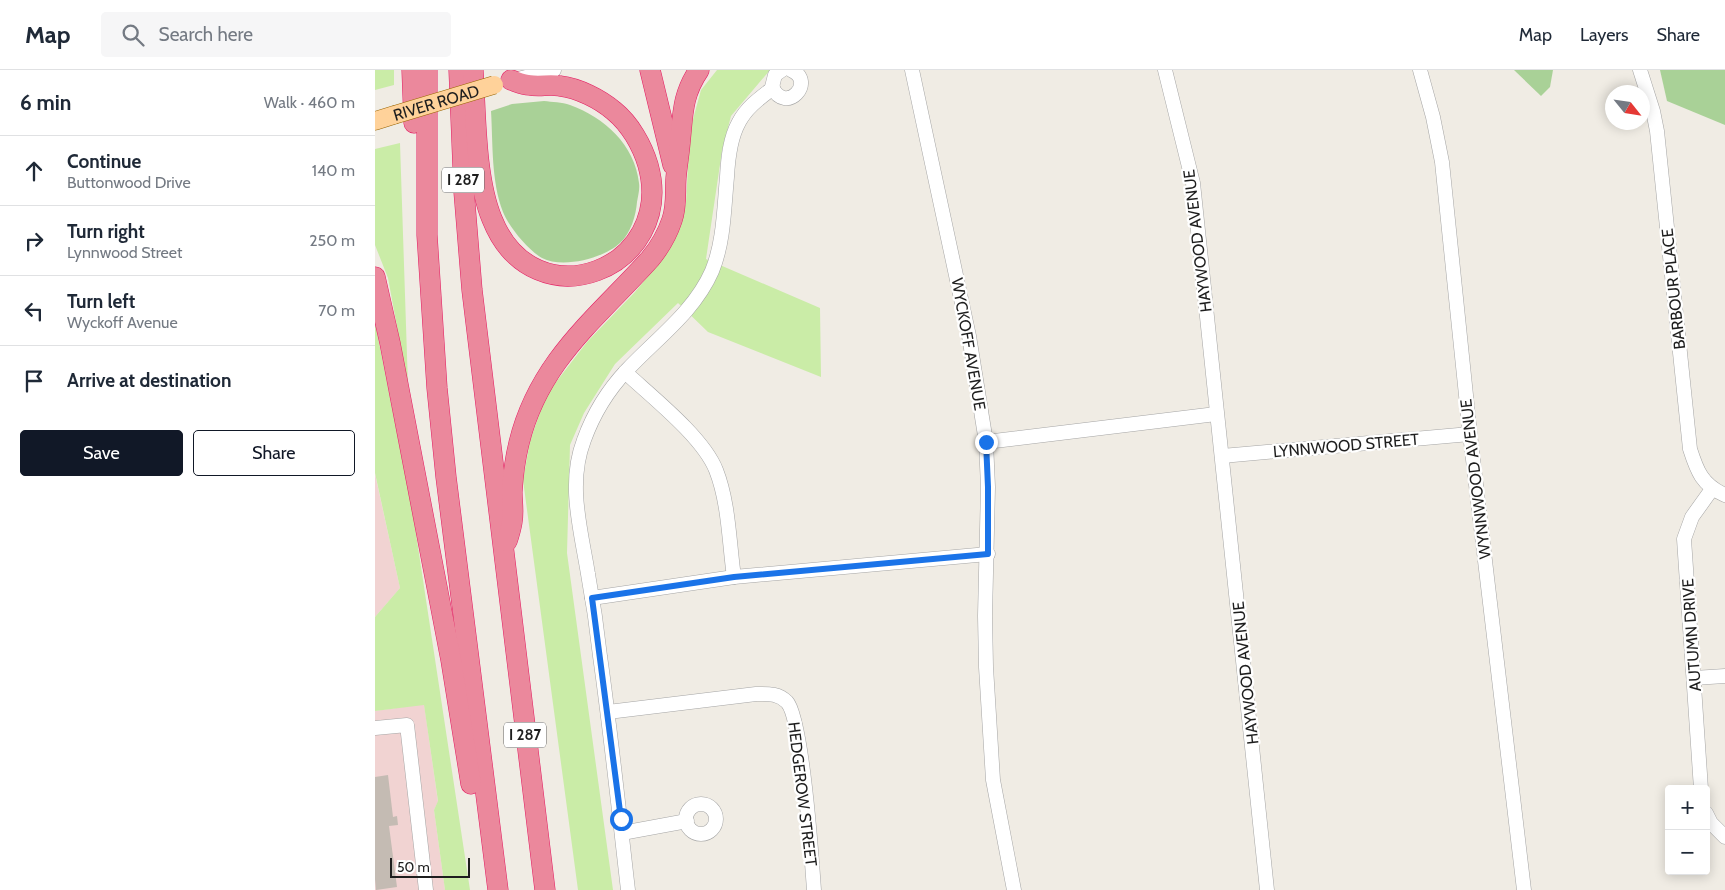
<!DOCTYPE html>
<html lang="en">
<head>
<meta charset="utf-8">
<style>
	:root { --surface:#fff; --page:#f6f6f7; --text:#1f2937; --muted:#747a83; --line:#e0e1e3; --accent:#111827 }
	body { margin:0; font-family:Cabin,sans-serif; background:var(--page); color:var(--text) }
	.controls { position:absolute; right:15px; bottom:15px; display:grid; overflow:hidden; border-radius:5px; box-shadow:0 2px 12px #0003 }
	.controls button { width:45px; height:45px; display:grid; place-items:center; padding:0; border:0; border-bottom:1px solid var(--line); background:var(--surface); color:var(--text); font:25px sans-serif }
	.compass { position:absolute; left:1230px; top:15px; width:45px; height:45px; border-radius:50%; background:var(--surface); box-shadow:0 2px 12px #0003; rotate:120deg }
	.scale { position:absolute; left:15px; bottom:12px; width:80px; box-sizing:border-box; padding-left:5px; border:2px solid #1e1e1e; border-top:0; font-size:14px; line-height:18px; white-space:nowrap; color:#1e1e1e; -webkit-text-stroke:4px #fff; paint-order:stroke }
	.stop { position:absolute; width:15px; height:15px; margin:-11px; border:4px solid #1a73e8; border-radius:50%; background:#fff }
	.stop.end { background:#1a73e8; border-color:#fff; box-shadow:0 1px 5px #0008 }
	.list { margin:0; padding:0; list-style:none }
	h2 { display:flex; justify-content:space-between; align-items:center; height:65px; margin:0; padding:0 20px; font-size:21px }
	h2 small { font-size:16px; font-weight:400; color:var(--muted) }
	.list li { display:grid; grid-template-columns:32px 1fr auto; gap:15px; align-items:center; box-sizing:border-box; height:70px; padding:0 20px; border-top:1px solid var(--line) }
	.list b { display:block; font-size:19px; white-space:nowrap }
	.list p { margin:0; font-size:16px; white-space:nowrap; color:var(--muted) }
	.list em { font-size:16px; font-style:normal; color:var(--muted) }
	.actions { display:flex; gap:10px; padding:15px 20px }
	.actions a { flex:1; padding:11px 0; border:1px solid var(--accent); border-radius:5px; text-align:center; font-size:18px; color:var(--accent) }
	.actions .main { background:var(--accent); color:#fff }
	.icon { flex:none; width:28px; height:28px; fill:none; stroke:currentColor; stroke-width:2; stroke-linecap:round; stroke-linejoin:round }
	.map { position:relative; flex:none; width:1350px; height:820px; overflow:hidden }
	header { display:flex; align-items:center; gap:30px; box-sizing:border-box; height:70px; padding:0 25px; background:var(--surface); border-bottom:1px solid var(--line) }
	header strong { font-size:24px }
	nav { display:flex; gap:28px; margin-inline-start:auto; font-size:18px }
	.search { width:350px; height:45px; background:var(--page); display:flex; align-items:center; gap:12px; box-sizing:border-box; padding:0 18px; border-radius:5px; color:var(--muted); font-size:19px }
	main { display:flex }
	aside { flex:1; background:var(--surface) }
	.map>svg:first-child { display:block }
</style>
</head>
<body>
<header>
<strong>Map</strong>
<div class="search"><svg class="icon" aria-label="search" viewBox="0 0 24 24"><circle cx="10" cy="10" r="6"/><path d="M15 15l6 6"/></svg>Search here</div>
<nav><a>Map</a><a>Layers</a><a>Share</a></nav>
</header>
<main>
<aside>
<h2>6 min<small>Walk · 460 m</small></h2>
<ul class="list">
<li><svg class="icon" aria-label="ahead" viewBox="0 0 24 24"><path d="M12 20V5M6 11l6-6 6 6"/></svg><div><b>Continue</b><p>Buttonwood Drive</p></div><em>140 m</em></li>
<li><svg class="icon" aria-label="right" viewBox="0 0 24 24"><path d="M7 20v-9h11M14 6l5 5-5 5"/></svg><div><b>Turn right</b><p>Lynnwood Street</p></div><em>250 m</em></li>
<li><svg class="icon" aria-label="left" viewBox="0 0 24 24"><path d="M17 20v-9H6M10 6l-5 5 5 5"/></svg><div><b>Turn left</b><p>Wyckoff Avenue</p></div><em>70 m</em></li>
<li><svg class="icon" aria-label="arrive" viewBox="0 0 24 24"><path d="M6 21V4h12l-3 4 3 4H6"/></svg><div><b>Arrive at destination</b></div></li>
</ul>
<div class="actions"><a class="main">Save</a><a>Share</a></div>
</aside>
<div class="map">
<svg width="1350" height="820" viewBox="0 0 1350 820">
	<rect width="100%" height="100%" fill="#f0ece4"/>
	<g fill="#f1d3d2">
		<polygon points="0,404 25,518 0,547"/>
		<polygon points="49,634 63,732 59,740 70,820 0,820 0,641"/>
	</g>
	<g fill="#caeca7">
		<polygon points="0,0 19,0 19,15 0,20"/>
		<polygon points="342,0 395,0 356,46 347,81 331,189 445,238 446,307 333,262 303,233 240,294 209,343 195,375 192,483 238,820 203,820 148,410 155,371 171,325 212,272 260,222 294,180 311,133 315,60 326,20"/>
		<polygon points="25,73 33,316 13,208 0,175 0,79"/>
		<polygon points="0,252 38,444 95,820 70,820 59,740 63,731 49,635 0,641 0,547 25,518 0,403"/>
	</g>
	<g fill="#a9d197">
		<polygon points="1139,0 1178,0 1175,17 1166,26"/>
		<polygon points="1285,0 1350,0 1350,55 1292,31"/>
		<path d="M169,31C177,32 187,32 195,35C229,47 260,75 264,113C265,119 263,126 262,132C261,145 256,163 245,173C229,188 188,199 167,188C153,180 134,157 128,142C116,111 118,73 116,41L137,34Z"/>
	</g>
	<polygon fill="#c4bbb3" points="13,705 18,747 22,746 23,755 14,756 22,817 1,820 0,809 0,707"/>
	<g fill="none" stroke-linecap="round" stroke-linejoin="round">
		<g stroke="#a5a5a5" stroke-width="15">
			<g id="minor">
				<path d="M407,0L400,5L397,17C411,46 442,11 416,0"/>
				<polyline points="537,0 594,266 611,372 613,417 610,546 611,597 618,710 639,820"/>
				<polyline points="790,0 818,113 892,820"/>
				<polyline points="1045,0 1058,47 1067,92 1095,364 1149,820"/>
				<path d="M1265,0L1278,41L1282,61L1315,379C1322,401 1327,415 1350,425"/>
				<polyline points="139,10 179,0"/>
				<path d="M250,302C277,327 328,367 341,400C354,433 354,472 359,507"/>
				<polyline points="611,372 841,344"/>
				<polyline points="847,386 1095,364"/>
				<polyline points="217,528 359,507 613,484"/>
				<polyline points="1319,608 1350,606"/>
				<path d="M233,642L381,624C393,624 403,623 412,632C427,648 437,791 439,820"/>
				<polyline points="0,658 32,655 51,820"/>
				<polyline points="1326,719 1309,469 1317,447 1337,419"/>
				<circle cx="326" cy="749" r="15"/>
				<polyline points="1331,743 1336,753 1350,767"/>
				<polyline points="247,763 312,751"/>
				<path d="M253,820C244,742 236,664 225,586C222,558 218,531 213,504C206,460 192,414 209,370C218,345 234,319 252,300C282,268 319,242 337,201C349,172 349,138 352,107C353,88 355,68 364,52C372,37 385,28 398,18"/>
			</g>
		</g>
		<g stroke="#996400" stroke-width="19">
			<polyline id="major" points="0,51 19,45"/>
		</g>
		<g stroke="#e31c62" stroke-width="21">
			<g id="highway">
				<polyline points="37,0 39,53"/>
				<polyline points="52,0 52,165 62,318 71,407 123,820"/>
				<polyline points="84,0 89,122 97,220 170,820"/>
				<path d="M98,0C101,45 100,108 117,149C159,255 302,199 273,95C267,75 255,54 239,41C225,29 203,18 185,16C175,14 164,17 154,15C148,15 142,12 136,10"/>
				<polyline points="275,0 298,95"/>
				<polyline points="0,207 15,273 76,590 96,714"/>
				<path d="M132,471C134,465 136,458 137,452C139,442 137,432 137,422C138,405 140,389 144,373C164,291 221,249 275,189C285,177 292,165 297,150C302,136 300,122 301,108C302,96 304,85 305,73C308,44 307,25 324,0"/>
			</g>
		</g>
		<use href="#minor" stroke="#fff" stroke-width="14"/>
		<use href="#major" stroke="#ffd29a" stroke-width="18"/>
		<use href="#highway" stroke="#eb889c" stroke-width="20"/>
		<g stroke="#996400" stroke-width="19" stroke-linecap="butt">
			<g id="major-bridge">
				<path id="s1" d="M19,45L119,15"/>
			</g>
		</g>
		<use href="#major-bridge" stroke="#ffd29a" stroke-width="18"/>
	</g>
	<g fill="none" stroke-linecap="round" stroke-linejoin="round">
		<polyline stroke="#1a73e8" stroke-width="6" points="246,749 217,528 359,507 613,484 613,417 611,372"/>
	</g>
	<g text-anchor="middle" stroke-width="4.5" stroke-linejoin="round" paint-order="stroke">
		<g fill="#fff" stroke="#626262" stroke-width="1">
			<rect x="67" y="97.5" width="42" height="25" rx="4"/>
			<rect x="129" y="652.5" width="42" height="25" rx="4"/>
		</g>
		<g font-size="15" font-weight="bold" fill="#1e1e1e">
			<text x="88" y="115">I 287</text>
			<text x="150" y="670">I 287</text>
		</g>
		<g font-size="16" fill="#1e1e1e" stroke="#fff">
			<text dy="6" stroke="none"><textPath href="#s1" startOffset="44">RIVER ROAD</textPath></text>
			<text transform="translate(822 171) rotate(-97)" y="6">HAYWOOD AVENUE</text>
			<text transform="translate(1298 219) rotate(-96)" y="6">BARBOUR PLACE</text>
			<text transform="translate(594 274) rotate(80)" y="6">WYCKOFF AVENUE</text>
			<text transform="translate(971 375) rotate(-5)" y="6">LYNNWOOD STREET</text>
			<text transform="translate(1100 409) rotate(-97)" y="6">WYNNWOOD AVENUE</text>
			<text transform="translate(1316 565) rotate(-94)" y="6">AUTUMN DRIVE</text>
			<text transform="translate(870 603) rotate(-96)" y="6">HAYWOOD AVENUE</text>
			<text transform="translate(428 724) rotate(83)" y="6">HEDGEROW STREET</text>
		</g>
	</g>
</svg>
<div class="controls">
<button>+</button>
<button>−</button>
</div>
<svg class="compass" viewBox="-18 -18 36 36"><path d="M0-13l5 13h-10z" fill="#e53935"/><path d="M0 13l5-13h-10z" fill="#747a83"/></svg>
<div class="scale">50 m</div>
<div class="stop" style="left:246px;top:749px"></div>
<div class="stop end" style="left:611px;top:372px"></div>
</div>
</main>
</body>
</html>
